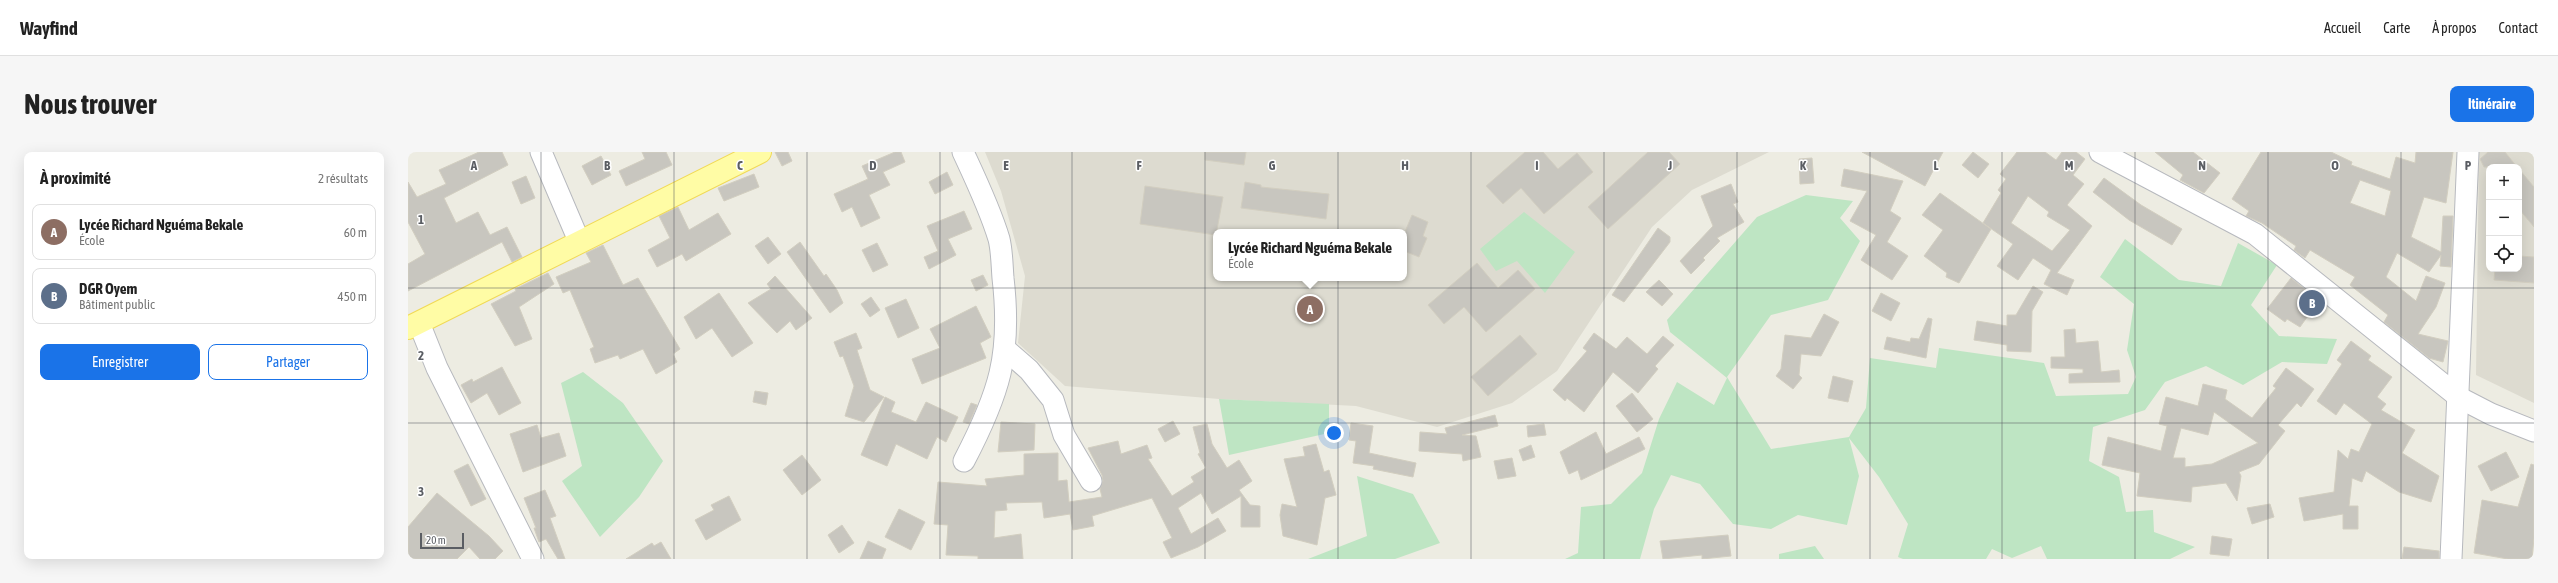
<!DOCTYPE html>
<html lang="fr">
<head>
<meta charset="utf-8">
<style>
	:root { --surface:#fff; --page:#f6f6f6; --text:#222; --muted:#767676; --line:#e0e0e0; --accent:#1a73e8 }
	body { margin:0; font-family:"Asap Condensed",sans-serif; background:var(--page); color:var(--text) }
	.controls { position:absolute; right:12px; top:12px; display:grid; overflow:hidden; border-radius:8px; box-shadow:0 4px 16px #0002 }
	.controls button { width:36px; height:36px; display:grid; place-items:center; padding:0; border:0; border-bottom:1px solid var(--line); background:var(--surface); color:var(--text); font:20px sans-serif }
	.scale { position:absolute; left:12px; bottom:10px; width:44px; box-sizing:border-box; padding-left:4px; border:2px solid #5a5d63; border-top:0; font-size:11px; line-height:14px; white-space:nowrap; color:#5a5d63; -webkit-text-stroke:3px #fff; paint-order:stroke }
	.you { position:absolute; left:926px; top:281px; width:14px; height:14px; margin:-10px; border:3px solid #fff; border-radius:50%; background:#1a73e8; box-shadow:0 0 0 6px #1a73e833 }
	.badge { display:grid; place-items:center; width:26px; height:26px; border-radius:50%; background:var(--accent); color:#fff; font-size:13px; font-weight:700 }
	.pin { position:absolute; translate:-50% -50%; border:2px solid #fff; box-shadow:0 1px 4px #0006 }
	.popup { position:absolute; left:805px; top:77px; width:194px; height:52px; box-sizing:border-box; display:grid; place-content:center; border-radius:8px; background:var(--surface); filter:drop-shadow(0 1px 3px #0005); font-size:13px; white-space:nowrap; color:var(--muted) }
	.popup b { font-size:15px; color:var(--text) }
	.popup::after { content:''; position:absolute; left:50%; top:100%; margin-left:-8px; border:8px solid transparent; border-top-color:var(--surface) }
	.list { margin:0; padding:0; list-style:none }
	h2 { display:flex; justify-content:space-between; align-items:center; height:52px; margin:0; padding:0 16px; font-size:17px }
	h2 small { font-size:13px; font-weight:400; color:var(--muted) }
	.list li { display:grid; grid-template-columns:26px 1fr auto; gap:12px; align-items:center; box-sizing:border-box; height:56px; margin:0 8px 8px; padding:0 8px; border:1px solid var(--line); border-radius:8px }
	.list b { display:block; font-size:15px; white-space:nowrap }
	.list p { margin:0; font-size:13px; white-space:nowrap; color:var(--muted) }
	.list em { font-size:13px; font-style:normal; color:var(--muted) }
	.actions { display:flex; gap:8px; padding:12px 16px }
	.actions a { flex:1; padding:9px 0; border:1px solid var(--accent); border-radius:8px; text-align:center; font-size:14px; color:var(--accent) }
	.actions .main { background:var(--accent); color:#fff }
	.icon { flex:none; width:22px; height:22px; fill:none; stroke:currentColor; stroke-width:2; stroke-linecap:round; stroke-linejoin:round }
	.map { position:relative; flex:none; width:2126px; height:407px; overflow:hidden; border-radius:8px }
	header { display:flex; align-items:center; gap:24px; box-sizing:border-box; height:56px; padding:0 20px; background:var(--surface); border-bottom:1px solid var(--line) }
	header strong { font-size:19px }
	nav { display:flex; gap:22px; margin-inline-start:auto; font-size:14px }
	.intro { display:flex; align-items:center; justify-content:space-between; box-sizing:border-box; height:96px; padding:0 24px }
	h1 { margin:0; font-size:28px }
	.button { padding:10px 18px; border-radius:8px; background:var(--accent); color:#fff; font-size:14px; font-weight:700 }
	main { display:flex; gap:24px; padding:0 24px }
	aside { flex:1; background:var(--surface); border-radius:8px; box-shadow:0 4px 16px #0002 }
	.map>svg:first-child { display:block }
</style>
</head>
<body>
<header>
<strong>Wayfind</strong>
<nav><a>Accueil</a><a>Carte</a><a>À propos</a><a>Contact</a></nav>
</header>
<div class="intro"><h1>Nous trouver</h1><a class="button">Itinéraire</a></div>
<main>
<aside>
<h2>À proximité<small>2 résultats</small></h2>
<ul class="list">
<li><span class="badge" style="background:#8d6e63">A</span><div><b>Lycée Richard Nguéma Bekale</b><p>École</p></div><em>60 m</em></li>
<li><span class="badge" style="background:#5c6f8a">B</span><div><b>DGR Oyem</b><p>Bâtiment public</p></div><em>450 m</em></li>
</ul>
<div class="actions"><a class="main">Enregistrer</a><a>Partager</a></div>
</aside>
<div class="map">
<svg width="2126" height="407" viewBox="0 0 2126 407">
	<rect width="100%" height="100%" fill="#edece2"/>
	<g fill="#dddbd0" fill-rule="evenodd">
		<path d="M577,0H1361L1284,38L1244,75L1149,219L1104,251L1029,275L948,254L811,247L657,234L610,191L617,124L593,39ZM808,80H996V126H808Z"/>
		<path d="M2071,0H2126V251L2068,223ZM2081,15H2111V117H2081Z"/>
	</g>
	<g fill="#bee5c3">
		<polygon points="1398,43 1445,49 1432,66 1452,89 1420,148 1363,163 1319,225 1363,297 1441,285 1458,256 1462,206 1528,216 1531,196 1636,211 1648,244 1720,242 1728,225 1719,198 1726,152 1692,125 1717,87 1771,128 1813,134 1830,91 1869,113 1843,153 1871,184 1929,187 1919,212 1874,210 1835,233 1798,214 1757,230 1737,258 1685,275 1681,309 1711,325 1718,360 1745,358 1746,380 1787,395 1762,407 1639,407 1633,394 1604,406 1584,397 1578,407 1495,407 1490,405 1500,372 1471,325 1441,286 1451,324 1439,373 1390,363 1363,377 1325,372 1292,332 1263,323 1246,357 1232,407 1157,407 1170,401 1173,355 1203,352 1234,321 1251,267 1269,230 1306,253 1319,226 1262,180 1259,168 1349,65"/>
		<polygon points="1116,60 1167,100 1137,141 1109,109 1088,119 1072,97"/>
		<polygon points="175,220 215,251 255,309 231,345 192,385 154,329 174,314 153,231"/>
		<polygon points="811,247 921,252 921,281 821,303"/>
		<polygon points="949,324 1005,342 1032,391 987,407 900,407 959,384"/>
		<polygon points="1407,394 1416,407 1371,407 1371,402"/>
	</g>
	<g fill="#c8c6bf" stroke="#d2cec0" fill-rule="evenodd">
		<polygon points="71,0 94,0 100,13 36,46 48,71 70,60 82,83 99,75 114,105 104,110 94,90 0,139 0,112 17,102 0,70 0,30 9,45 38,32 31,18"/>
		<polygon points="234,0 258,0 264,13 218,34 211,19 237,7"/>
		<polygon points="367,0 380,0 384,9 374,14"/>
		<polygon points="487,0 493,0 497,10 475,20 482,33 461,43 472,66 453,75 444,55 434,60 426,42 460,27 454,14"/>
		<polygon points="797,0 838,0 836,13 797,8"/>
		<polygon points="1117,0 1135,0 1150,17 1169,1 1185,20 1136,62 1113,36 1095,52 1078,34"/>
		<polygon points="1240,0 1261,0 1272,12 1200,77 1180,55"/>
		<polygon points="1454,0 1535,0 1517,34"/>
		<polygon points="1565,0 1581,12 1570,26 1554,13"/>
		<path d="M1609,0H1637L1648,8L1654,0H1668L1677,7L1665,23L1676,32L1659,53L1684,74L1649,121L1666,128L1659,143L1636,132L1643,118L1625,106L1610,128L1589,114L1605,92L1575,71L1593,41L1590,38L1598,27L1592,22ZM1620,44L1641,60L1639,64L1662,78L1644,99L1603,71Z"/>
		<polygon points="1747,0 1785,0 1812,21 1796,41 1772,28 1775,23"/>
		<path d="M1853,0H1923L1944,10L1943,13L1982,27L1988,5L2007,11L2008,0H2045L2038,51L2016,45L2003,85L2033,100L2035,64H2045L2043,115L2032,114L2033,103L2021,120L1989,101L1978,125L2008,149L2018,124L2037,131L2028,155L2010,182L2040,189L2035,210L2021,206L1976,170L1980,163L1942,133L1947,125L1902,98L1897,106L1886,98L1888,94L1854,71L1838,64L1841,59L1824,47ZM1952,28L1983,39L1977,64L1942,51Z"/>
		<polygon points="2080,0 2097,0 2109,15 2076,15 2072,7"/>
		<polygon points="193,4 203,23 184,33 174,14"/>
		<polygon points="1404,6 1406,31 1392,32 1391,7"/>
		<polygon points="1436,17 1495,29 1482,59 1493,66 1479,90 1500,104 1484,128 1453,108 1468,83 1442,69 1459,39 1433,34"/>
		<polygon points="2111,17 2126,35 2126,75 2111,57"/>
		<polygon points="539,20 545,33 527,42 521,30"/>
		<polygon points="346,22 351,35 316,49 310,36"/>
		<polygon points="118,24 127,46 113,52 104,30"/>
		<polygon points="1696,26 1733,53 1774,77 1764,93 1721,68 1685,40"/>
		<polygon points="837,30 853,33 853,35 921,42 918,67 833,56"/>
		<polygon points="1323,32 1330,50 1325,52 1336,70 1309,86 1312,89 1295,106 1297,108 1283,122 1272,109 1305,74 1293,44"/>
		<polygon points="737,34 815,45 808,83 732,72"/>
		<polygon points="1532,41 1583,77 1551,131 1538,125 1539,121 1516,104 1535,78 1514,63"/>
		<polygon points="270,55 281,78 310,61 323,82 278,109 274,102 249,115 240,98 262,86 251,64"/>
		<polygon points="556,59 564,77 540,87 548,103 521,117 516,105 530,99 519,74"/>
		<polygon points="1004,63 1020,70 1015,84 1019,86 1011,105 996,99 996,82"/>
		<polygon points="1250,76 1262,85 1262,90 1216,150 1204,143"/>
		<polygon points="360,85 373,102 360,112 347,94"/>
		<polygon points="392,90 416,124 418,122 429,138 435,151 422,161 379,100"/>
		<polygon points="469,91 480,113 465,120 454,98"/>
		<polygon points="195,93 215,133 230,126 272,197 265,202 269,210 248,222 235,197 212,207 210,203 187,211 182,197 186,195 162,138 155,141 148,125 183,110 178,101"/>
		<polygon points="2111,104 2126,105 2126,131 2086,128 2087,117 2111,117"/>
		<polygon points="1069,111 1090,136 1110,118 1127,137 1078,180 1056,155 1036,172 1020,153"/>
		<polygon points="140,121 146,132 111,155 124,187 107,194 83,152 108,139 107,137"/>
		<polygon points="575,123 580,133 568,139 563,128"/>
		<polygon points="367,124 404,166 388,178 382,169 369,181 340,151 363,137 359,132"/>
		<polygon points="1883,126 1899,139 1890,153 1902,161 1892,175 1879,167 1877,170 1859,157"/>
		<polygon points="1251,128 1265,142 1254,154 1238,140"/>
		<polygon points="1625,134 1635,140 1624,159 1623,200 1599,199 1599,193 1566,188 1569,169 1599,174 1599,163 1608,163"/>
		<polygon points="311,141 345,191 324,205 304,176 288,187 276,165"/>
		<polygon points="1473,141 1492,151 1483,169 1464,159"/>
		<polygon points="463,145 472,158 462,165 453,152"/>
		<polygon points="498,147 511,176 490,186 477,156"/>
		<polygon points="568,154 583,185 572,191 578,206 514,232 504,207 532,196 522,177"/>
		<polygon points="1416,162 1431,170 1413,204 1393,202 1391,223 1394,226 1385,237 1368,224 1373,217 1377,183 1403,186"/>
		<polygon points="1520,166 1524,167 1518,206 1476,197 1479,185 1502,190 1503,186 1511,187"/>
		<polygon points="1667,177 1668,191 1690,189 1693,220 1711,218 1712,230 1661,231 1661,222 1675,221 1675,217 1643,216 1643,205 1657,205 1656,178"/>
		<polygon points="448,181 454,196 449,198 462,238 476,245 456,270 437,264 446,234 435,204 432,205 426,190"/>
		<polygon points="1186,181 1208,197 1219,185 1239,202 1255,184 1266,193 1247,214 1250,217 1230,241 1205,220 1176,260 1159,246 1157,249 1145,238 1179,199 1175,196"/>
		<polygon points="1112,183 1129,202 1080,244 1063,225"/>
		<polygon points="1943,189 1963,204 1960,208 1984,225 1969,245 1978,252 1973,258 2007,278 1994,301 2031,324 2023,350 1991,340 1958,319 1954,330 1944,326 1941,354 1950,354 1950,377 1935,377 1935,362 1896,369 1891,346 1926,340 1930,298 1940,307 1943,297 1951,300 1964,272 1936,251 1928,263 1909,249 1934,212 1929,208"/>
		<polygon points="94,215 113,251 91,263 79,241 63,251 53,233 64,227 65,230"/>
		<path d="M1878,216L1906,237L1893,255L1889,251L1870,273L1877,279L1851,312L1831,320L1833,324L1829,349L1818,331L1784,335L1783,350L1729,344L1732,321L1694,313L1700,285L1753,299L1759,274L1751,272L1758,245L1790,254L1795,232L1819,238L1817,247L1844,266L1868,236L1865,234ZM1806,260L1850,291L1804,312L1777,315V306H1765L1773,276L1800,283Z"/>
		<polygon points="1425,224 1445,229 1440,250 1420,246"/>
		<polygon points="347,239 360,241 358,253 345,250"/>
		<polygon points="1224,241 1245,267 1229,280 1208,254"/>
		<polygon points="477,245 487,250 483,260 508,270 518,250 550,265 538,290 529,285 519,307 488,292 479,314 453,303"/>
		<polygon points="563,251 569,253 561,272 555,270"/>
		<polygon points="1087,263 1090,274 1054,283 1068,284 1073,305 1055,309 1054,302 1011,299 1012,280 1039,282 1037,276"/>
		<polygon points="765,269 772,282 757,290 750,277"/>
		<polygon points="593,270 627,272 626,298 590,300"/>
		<polygon points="943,271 965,274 961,301 1008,311 1005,325 965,317 966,314 945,311 948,289 941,288"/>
		<polygon points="799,272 804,292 819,316 831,308 844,329 831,338 842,353 852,354 852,375 833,375 833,344 804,362 793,341 770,356 783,382 810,366 818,379 790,395 763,406 755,390 764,386 744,346 684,364 686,374 665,378 662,362 636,366 634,350 598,351 599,358 587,359 586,386 613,382 615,407 570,407 570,404 538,403 540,373 526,372 530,330 579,334 577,327 616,323 616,302 650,301 650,329 659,328 661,350 694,345 692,337 695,329 694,323 680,296 710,289 713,302 739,293 744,306 740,307 764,344 786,330 783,325 798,316 790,302 792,301 785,275"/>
		<polygon points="1136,272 1138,283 1120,285 1119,274"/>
		<polygon points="129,273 133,286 151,281 158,304 115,320 102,282"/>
		<polygon points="1188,280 1198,302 1231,285 1237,297 1173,328 1170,318 1161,322 1152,300"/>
		<polygon points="908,292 916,320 921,318 928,343 917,346 909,393 875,384 872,363 874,352 889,355 876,307 897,304 895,295"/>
		<polygon points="1123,293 1127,305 1115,309 1111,298"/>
		<polygon points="2098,300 2111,325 2083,339 2070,314"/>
		<polygon points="394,303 413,328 394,343 375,318"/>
		<polygon points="1104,306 1108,324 1090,327 1086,309"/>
		<polygon points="60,312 78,347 63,354 46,319"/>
		<polygon points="2123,312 2126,313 2126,386 2124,407 2100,407 2066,401 2074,348 2110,355"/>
		<polygon points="137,338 148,364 142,366 157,407 150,407 138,387 131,390 126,376 128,376 116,346"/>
		<polygon points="29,341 81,384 95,399 87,407 72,407 61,395 49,407 0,407 0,375"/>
		<polygon points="321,344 333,368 298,388 287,368 306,358 303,353"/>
		<polygon points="1862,352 1866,365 1844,372 1839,356"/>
		<polygon points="491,357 517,370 503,398 477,385"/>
		<polygon points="434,373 446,391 431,401 420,383"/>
		<polygon points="1320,383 1323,404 1294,407 1294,403 1255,407 1252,389"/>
		<polygon points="1804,384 1824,387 1821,404 1802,402"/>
		<polygon points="460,389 478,397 474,407 452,407"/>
		<polygon points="253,390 263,407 218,407 244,391 246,394"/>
		<polygon points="1996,395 2031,399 2031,407 1994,407"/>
	</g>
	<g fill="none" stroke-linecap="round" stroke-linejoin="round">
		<g stroke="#b7b9be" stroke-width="23">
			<g id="minor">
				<polyline points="133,0 171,89"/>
				<path d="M555,0C568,28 582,57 591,87C594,99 594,114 595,126C604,203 591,242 556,309"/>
				<polyline points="1692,0 1847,82 2052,246 2083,262 2126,279"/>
				<polyline points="11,171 29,216 125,407"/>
				<polyline points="598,198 621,218 645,248 656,283 683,329"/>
				<polyline points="2043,407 2060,0"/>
			</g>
		</g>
		<g stroke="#f1da57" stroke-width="24">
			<polyline id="major" points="0,176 352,0"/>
		</g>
		<use href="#minor" stroke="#fff" stroke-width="21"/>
		<use href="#major" stroke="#fffca5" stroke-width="22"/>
	</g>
	<path fill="none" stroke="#5a5d63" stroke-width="1" stroke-opacity="0.55" d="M133,0V407M266,0V407M399,0V407M532,0V407M664,0V407M797,0V407M930,0V407M1063,0V407M1196,0V407M1329,0V407M1462,0V407M1594,0V407M1727,0V407M1860,0V407M1993,0V407M0,136H2126M0,271H2126"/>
	<g font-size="13" text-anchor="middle" font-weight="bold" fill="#5a5d63" stroke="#fff" stroke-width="3" stroke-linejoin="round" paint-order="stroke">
		<text x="66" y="18">A</text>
		<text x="199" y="18">B</text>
		<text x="332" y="18">C</text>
		<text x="465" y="18">D</text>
		<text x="598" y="18">E</text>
		<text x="731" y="18">F</text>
		<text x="864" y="18">G</text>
		<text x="997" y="18">H</text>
		<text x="1129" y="18">I</text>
		<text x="1262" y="18">J</text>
		<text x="1395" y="18">K</text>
		<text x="1528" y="18">L</text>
		<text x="1661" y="18">M</text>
		<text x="1794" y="18">N</text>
		<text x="1927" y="18">O</text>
		<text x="2060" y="18">P</text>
		<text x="13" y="72">1</text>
		<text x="13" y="208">2</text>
		<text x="13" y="344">3</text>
	</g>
</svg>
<div class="controls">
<button>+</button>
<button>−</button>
<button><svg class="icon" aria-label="locate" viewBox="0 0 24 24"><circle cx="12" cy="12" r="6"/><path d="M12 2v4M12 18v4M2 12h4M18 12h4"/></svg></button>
</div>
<div class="scale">20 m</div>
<div class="you"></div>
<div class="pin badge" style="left:902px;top:157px;background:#8d6e63">A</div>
<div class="popup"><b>Lycée Richard Nguéma Bekale</b>École</div>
<div class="pin badge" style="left:1904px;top:151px;background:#5c6f8a">B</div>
</div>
</main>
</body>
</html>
